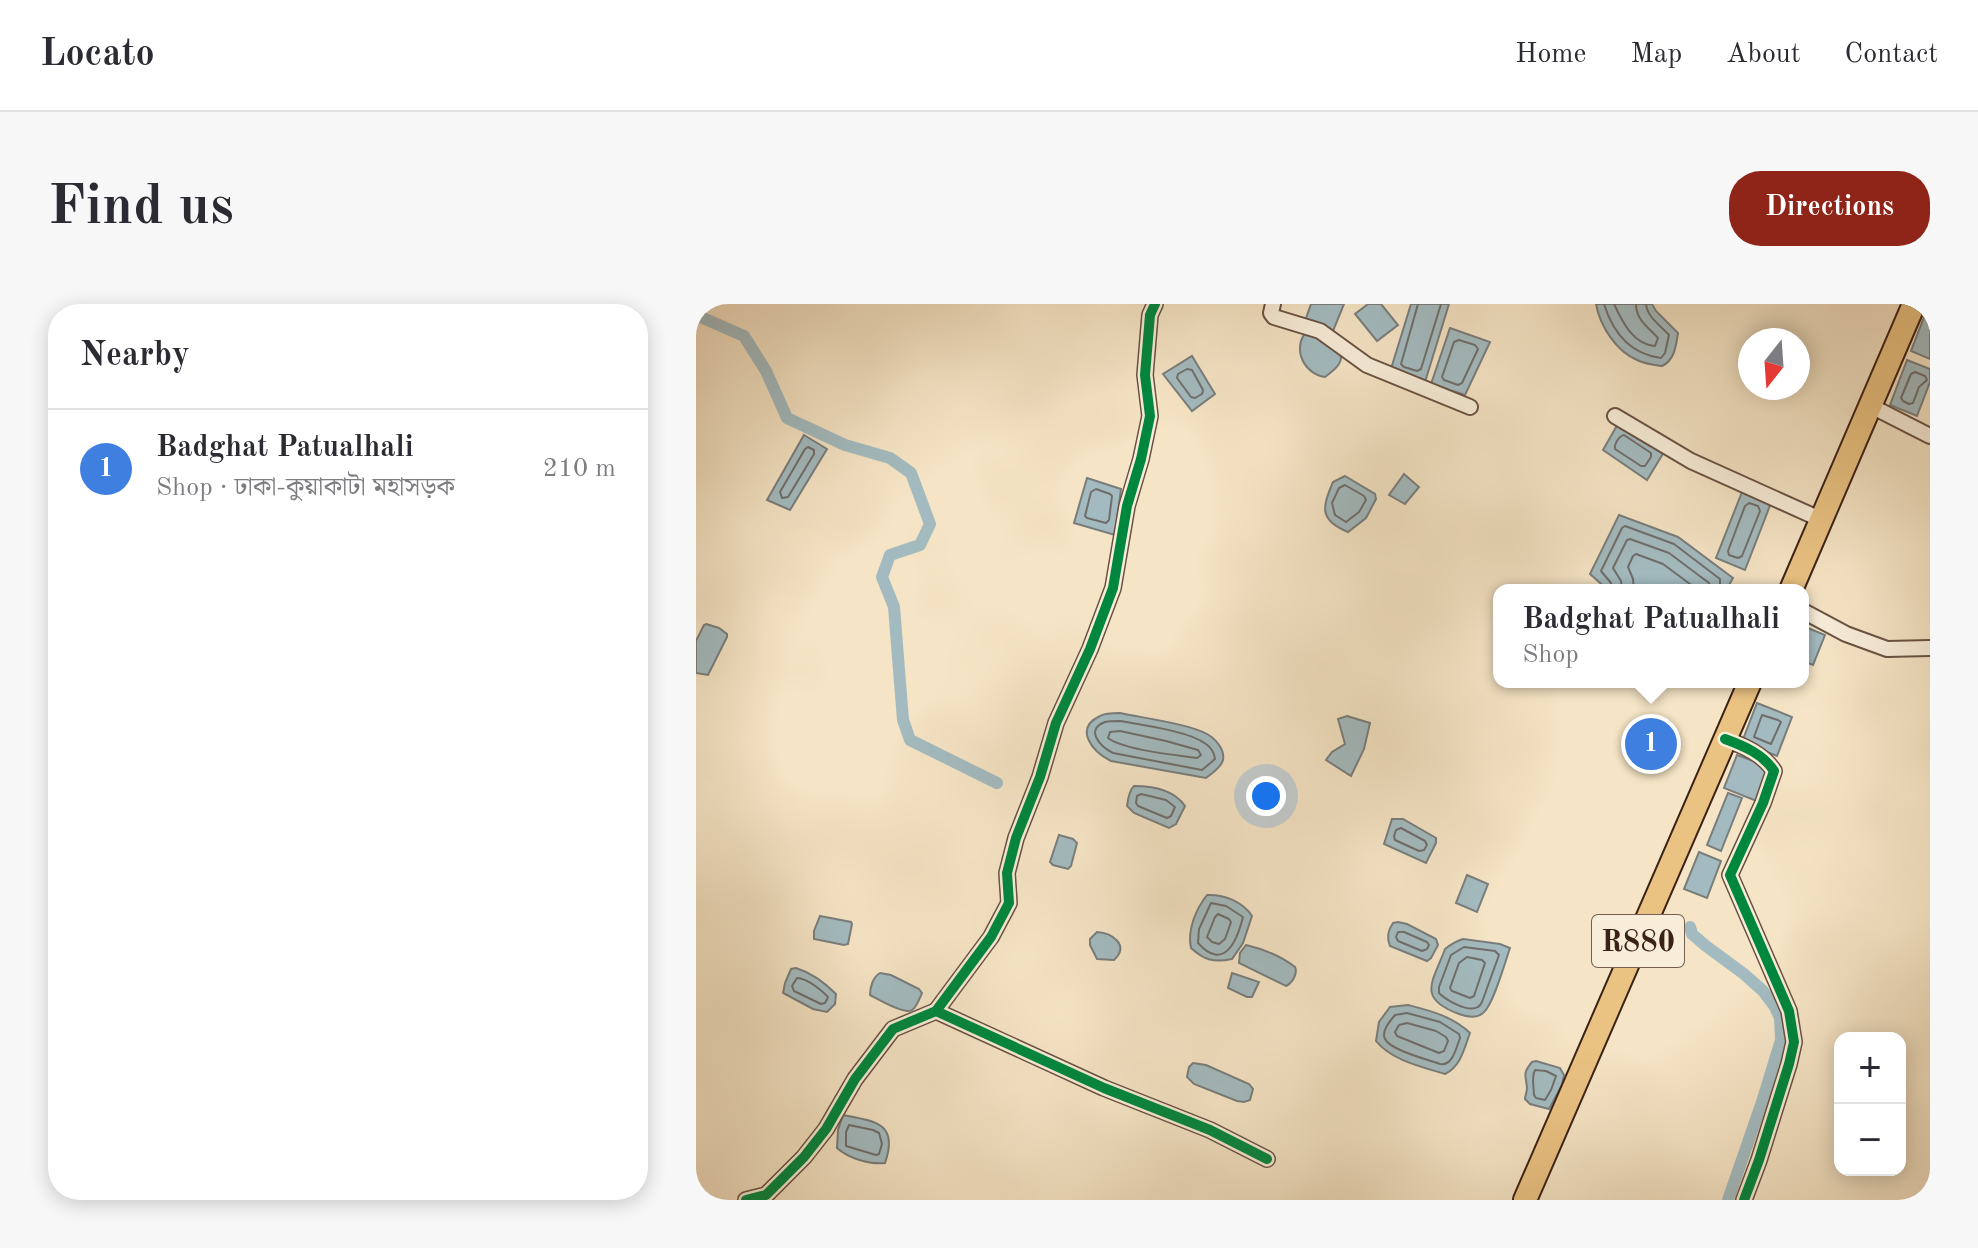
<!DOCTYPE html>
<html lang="en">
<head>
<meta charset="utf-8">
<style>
	:root { --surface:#fff; --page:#f7f7f7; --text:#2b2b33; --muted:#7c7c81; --line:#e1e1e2; --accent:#8f2418 }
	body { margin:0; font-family:"Old Standard TT","Noto Serif Bengali",serif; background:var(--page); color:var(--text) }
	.controls { position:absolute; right:24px; bottom:24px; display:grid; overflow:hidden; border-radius:16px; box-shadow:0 4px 20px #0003 }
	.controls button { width:72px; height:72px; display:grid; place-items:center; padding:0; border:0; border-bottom:2px solid var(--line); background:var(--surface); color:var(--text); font:40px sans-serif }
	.compass { position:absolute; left:1042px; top:24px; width:72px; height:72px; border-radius:50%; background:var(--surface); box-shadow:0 4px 20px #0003; rotate:197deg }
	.you { position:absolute; left:570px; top:492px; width:28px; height:28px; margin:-20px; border:6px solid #fff; border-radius:50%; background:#1a73e8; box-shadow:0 0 0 12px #1a73e833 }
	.badge { display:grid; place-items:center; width:52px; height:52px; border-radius:50%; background:var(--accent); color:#fff; font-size:26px; font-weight:700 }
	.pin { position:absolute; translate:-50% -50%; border:4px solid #fff; box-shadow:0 2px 8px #0006 }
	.popup { position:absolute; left:797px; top:280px; width:316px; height:104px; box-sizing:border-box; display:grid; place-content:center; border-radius:16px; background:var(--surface); filter:drop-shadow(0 2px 6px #0005); font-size:26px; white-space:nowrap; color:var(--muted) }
	.popup b { font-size:30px; color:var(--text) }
	.popup::after { content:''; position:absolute; left:50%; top:100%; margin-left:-16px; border:16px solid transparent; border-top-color:var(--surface) }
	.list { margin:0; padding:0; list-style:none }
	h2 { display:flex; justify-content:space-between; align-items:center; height:104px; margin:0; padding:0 32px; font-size:34px }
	h2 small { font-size:26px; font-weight:400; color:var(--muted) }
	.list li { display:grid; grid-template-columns:52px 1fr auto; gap:24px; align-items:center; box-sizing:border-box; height:120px; padding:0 32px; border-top:2px solid var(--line) }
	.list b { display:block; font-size:30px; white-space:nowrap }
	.list p { margin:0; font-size:26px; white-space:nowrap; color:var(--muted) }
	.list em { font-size:26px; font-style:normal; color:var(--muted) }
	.map { position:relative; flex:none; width:1234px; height:896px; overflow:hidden; border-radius:32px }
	header { display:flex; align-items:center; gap:48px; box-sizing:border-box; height:112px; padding:0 40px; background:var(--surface); border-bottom:2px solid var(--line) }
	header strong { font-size:38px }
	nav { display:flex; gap:44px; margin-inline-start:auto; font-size:28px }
	.intro { display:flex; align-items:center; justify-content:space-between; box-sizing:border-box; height:192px; padding:0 48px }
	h1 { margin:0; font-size:56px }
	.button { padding:20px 36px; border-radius:32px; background:var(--accent); color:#fff; font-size:28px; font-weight:700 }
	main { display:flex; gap:48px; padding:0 48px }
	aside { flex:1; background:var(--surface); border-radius:32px; box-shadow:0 4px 20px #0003 }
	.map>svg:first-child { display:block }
</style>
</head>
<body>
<header>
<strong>Locato</strong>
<nav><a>Home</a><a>Map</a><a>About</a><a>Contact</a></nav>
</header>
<div class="intro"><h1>Find us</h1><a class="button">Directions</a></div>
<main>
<aside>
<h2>Nearby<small></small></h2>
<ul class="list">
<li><span class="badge" style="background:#3f7fe0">1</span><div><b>Badghat Patualhali</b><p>Shop · ঢাকা-কুয়াকাটা মহাসড়ক</p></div><em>210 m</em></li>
</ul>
</aside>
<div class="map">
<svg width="1234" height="896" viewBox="0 0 1234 896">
	<rect width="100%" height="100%" fill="#f5e4c5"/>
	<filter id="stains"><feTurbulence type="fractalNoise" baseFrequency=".0025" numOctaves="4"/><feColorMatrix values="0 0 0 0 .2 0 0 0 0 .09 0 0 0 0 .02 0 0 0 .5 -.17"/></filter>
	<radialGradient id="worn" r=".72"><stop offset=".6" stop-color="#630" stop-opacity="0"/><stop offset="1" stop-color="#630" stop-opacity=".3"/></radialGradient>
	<g fill="#a3bbc0" stroke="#797e7d" stroke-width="2">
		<polygon points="615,0 648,0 637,27 609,17"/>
		<polygon points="672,0 685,0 702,21 681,37 659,10"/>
		<polygon points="715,0 753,0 729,78 694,68"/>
		<path d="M900,0H956L960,7L982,29C980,41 979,56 966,62C958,61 949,60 941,56C920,47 904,22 900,0Z"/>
		<polygon points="1233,0 1234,0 1234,55 1215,47"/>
		<polygon points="754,24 794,38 769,91 735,80"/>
		<path d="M610,28C620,28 645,42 645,53C645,62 635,68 629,73C608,70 596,45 610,28Z"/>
		<polygon points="496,52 519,90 496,107 467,70"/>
		<polygon points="1211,56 1234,65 1234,78 1221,112 1194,101"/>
		<polygon points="923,118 968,148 951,176 907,146"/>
		<polygon points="108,131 131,145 94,206 71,196"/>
		<polygon points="708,170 723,183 709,200 693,191"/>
		<path d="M649,172L679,190L680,195L670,214L652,228C623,216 626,204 637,178Z"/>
		<polygon points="391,174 425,185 419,231 378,219"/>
		<polygon points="1046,188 1075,199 1049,266 1020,254"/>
		<polygon points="923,211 982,233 1037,274 1030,286 912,286 894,270"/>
		<polygon points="10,320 23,324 31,330 31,333 12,371 0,369 0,337 8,321"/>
		<polygon points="1107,322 1129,331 1117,361 1107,357"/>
		<polygon points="1061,399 1096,413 1081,452 1046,438"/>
		<path d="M424,409C447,414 493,420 511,430C520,435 529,446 527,456C525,464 516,469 510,474L415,457C397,448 377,425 404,412C409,409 418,409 424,409Z"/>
		<polygon points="651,412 674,419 668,445 655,472 630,456 636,448 649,440 642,415"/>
		<polygon points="1041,451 1076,464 1063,498 1028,484"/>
		<path d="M438,482C456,482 478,486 489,502L480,520L473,524L438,509L431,502C432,495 433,486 438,482Z"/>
		<polygon points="1032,489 1046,494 1025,547 1011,541"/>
		<polygon points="696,515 707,515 740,534 740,539 730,559 688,540"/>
		<polygon points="363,531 377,535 381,539 375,562 372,565 357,561 354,558"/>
		<polygon points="1003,548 1025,557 1011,594 988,585"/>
		<polygon points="771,571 792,580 781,608 760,599"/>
		<path d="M511,591C528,590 547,598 556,612L547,639L536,655C518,659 508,656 495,644C491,626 500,605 511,591Z"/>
		<polygon points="124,612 155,618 156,620 152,640 148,641 118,635 118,627"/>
		<path d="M702,618L711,620L740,635L742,641L735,654L731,657L694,642C690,633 692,626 697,619Z"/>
		<path d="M401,628C416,629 434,641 418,656L401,655L394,641V635Z"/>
		<path d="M767,635L804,640L814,644C809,658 797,702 787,709C780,715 771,713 763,710C720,694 737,678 749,645C754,641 761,637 767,635Z"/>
		<path d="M550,641C567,645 585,652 599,663C602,670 596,679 590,682L543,659L544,649Z"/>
		<path d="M100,664C116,669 128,678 140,690L139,700L131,708L117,705L87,689L89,679L95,665Z"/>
		<path d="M184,669L195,671L223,685L226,689C224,693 221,703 216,706C209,711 182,695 174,691C174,683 177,673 184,669Z"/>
		<polygon points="536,669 563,678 556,693 551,693 532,684"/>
		<path d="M712,701C735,707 756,712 774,729C768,745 765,762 749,770C726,763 695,756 680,737L683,718L694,703Z"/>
		<path d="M840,757L864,764L868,771L866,781L853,805L834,800L829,795C829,792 831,788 831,784C830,771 826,770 836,758Z"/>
		<polygon points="497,759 510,761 553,780 557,785 554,796 548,798 541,797 498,780 491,773 493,763"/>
		<path d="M147,811C179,817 203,819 189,859C174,861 152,854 141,844L142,826Z"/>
	</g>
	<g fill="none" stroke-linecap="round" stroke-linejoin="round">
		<g stroke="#6f6e6c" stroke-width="2">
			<polyline points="722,0 705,60 708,63 721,67 725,65 745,0"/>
			<path d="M908,0C917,29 934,50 965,54L969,49L973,31C965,22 951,13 950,0"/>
			<path d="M918,0C927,19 937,40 959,42L962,34C952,23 940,16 940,0"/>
			<polygon points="763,36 779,41 782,45 766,79 762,81 748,76 746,73 758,38"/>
			<polygon points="491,65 496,66 507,86 506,90 499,94 495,93 481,74 482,70"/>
			<polygon points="1219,68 1229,72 1231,76 1223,83 1217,99 1213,100 1207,97 1205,94 1215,70"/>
			<path d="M928,131L955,149V153L949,162H945L919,145C918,140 923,132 928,131Z"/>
			<polygon points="112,143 118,146 118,150 92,193 86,194 84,188 109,145"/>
			<polygon points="649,181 668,192 670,196 663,208 650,218 639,211 636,199 643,184"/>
			<polygon points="400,185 414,190 416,192 413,216 410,219 391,214 389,212 395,188"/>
			<polygon points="1053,199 1062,202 1064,207 1046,252 1042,254 1033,251 1032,247 1049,202"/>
			<polyline points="916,286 915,279 905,267 926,224 929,222 978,240 1024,275 1024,286"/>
			<polyline points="926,286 925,277 917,264 931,236 934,235 973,249 1013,279 1014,286"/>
			<polyline points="938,286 937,275 932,263 937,252 940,250 967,260 1002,286"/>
			<polygon points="1066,411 1082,416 1085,418 1075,440 1058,433"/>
			<path d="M424,417C446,421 493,427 510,440C516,444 518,448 519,455L506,466L417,449C405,443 388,426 409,418C414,417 419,417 424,417Z"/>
			<path d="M424,427L470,437L502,446L505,451L501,454C479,451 428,446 412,434L414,428Z"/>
			<polygon points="445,490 470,496 479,503 475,512 471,514 442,502 440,499 441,492"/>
			<polygon points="705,524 729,537 731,541 728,546 723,547 699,536 698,532 700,526"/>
			<path d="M515,599L530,602L547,613C541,637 528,668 502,639L503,625Z"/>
			<polygon points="522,610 533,615 535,618 529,635 523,640 516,638 511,633 519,613"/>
			<polygon points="702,628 708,628 731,638 733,641 731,645 726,647 702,637 700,633"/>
			<path d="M768,643L799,647L803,651L786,698C785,700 784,702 782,703C772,709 750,696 743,689V683L755,651Z"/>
			<polygon points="771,653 786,656 789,659 778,692 774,694 756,687 754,684 763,659"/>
			<path d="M101,674C112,675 124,685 132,693L129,699L125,700L98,687L96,682Z"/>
			<path d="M711,709L744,718L763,730L764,734C760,744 757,762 744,760C733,756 694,746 689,735C685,727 694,717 699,711Z"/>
			<polygon points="711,719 740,727 750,733 752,737 748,747 743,749 701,732 699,728 703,721"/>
			<path d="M839,766L850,767L860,772L855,786L849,796L840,794L838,791C838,783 835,773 839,766Z"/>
			<polygon points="153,821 177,826 183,829 186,840 183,850 180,851 150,842 150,828"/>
		</g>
		<g stroke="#a3bbc0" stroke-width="12">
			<polyline points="0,11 48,32 70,67 91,114 149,141 194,154 215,169 234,220 224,241 194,251 186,273 198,303 207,416 214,436 301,479"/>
			<polyline points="994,623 996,630 1010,642 1048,670 1067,687 1079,703 1084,714 1085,736 1066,798 1032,896"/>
		</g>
		<g stroke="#6a5243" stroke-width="18">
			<g id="minor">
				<polyline points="459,0 454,11 449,71 454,112 445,155 431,202 417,284 394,345 360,419 344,473 320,534 311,569 313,599 295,633 240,707 408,784 514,826 571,855"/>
				<polyline points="577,0 575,9 578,13 624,27 671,61 774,103"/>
				<polyline points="1173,101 1234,132"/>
				<polyline points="919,112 995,157 1124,215"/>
				<polyline points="1107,307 1150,330 1191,345 1234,344"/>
				<path d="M1029,435C1048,442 1067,450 1078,467L1067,499L1034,571L1093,707L1098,738L1093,760L1063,856L1048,896"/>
				<polyline points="50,896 70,891 108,853 130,825 159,775 197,725 240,707"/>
			</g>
		</g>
		<g stroke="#3b2218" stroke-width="26">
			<g id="primary">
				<polyline points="1095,286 1218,0"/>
				<polyline points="829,896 1054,378"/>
			</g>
		</g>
		<use href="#minor" stroke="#f8edd9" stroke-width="14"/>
		<use href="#primary" stroke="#eac282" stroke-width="22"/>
		<g stroke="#f8edd9" stroke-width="15">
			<g id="cycleway">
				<polyline points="459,0 454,11 449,71 454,112 445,155 431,202 417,284 394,345 360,419 344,473 320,534 311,569 313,599 295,633 240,707 408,784 514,826 571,855"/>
				<path d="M1029,435C1048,442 1067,450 1078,467L1067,499L1034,571L1093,707L1098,738L1093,760L1063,856L1048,896"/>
				<polyline points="50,896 70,891 108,853 130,825 159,775 197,725 240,707"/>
			</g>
		</g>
		<use href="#cycleway" stroke="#00873e" stroke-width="10"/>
	</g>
	<g text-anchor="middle" stroke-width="7" stroke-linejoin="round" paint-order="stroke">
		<rect fill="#f8edd9" stroke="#745f52" stroke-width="2" x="896" y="611" width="92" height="52" rx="6"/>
		<g font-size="30" font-weight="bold" fill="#3b2218">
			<text x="942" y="647">R880</text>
		</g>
	</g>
	<rect width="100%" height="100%" filter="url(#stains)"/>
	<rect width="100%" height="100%" fill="url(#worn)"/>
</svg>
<div class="controls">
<button>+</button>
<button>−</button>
</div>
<svg class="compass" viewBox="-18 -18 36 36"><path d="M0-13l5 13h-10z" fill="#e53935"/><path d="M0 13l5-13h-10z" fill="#7c7c81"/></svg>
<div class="you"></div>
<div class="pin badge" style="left:955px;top:440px;background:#3f7fe0">1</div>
<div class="popup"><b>Badghat Patualhali</b>Shop</div>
</div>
</main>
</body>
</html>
